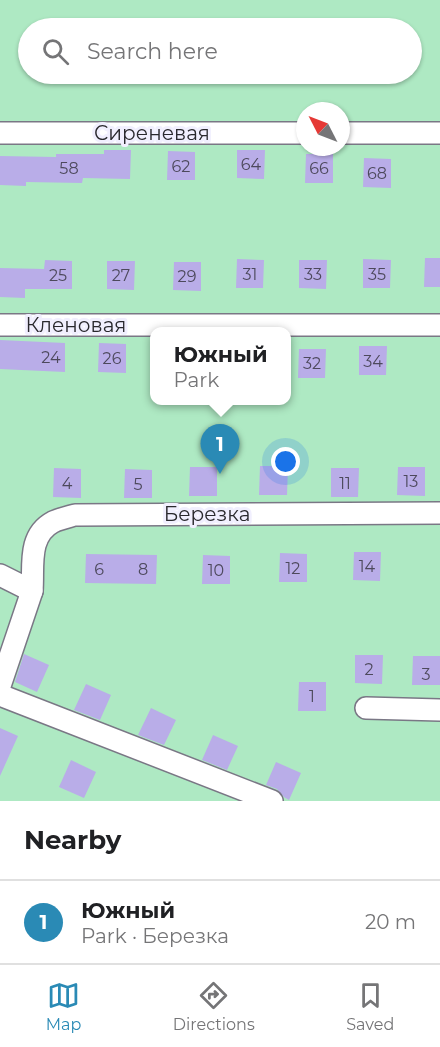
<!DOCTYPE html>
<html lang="en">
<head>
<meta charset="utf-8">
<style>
	:root { --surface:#fff; --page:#f2f2f2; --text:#202124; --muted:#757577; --line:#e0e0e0; --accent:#2a8ab5 }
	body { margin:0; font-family:Montserrat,sans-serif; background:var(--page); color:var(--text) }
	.compass { position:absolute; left:296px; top:102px; width:54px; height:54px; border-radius:50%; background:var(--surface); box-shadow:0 2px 4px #0004; rotate:312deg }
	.you { position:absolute; left:286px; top:462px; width:21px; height:21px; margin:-15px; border:4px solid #fff; border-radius:50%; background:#1a73e8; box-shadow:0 0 0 9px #1a73e833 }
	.badge { display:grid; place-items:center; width:39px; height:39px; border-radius:50%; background:var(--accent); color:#fff; font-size:20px; font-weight:700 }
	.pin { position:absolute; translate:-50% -50px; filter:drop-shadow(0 2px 3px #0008) }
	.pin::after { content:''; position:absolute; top:32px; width:21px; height:18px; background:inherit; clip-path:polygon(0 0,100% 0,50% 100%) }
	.popup { position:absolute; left:150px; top:327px; width:141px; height:78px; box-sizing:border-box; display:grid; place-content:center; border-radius:12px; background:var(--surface); filter:drop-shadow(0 2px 4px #0005); font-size:20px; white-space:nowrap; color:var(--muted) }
	.popup b { font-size:22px; color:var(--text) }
	.popup::after { content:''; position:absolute; left:50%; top:100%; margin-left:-12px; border:12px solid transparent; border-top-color:var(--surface) }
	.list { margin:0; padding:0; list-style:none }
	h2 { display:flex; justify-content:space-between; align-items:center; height:78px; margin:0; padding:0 24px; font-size:26px }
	h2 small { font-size:20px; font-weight:400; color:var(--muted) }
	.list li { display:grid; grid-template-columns:39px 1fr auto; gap:18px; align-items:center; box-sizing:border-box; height:84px; padding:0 24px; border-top:2px solid var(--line) }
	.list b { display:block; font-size:22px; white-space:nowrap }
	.list p { margin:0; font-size:20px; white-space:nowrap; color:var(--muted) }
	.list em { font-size:20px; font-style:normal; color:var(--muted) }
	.icon { flex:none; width:33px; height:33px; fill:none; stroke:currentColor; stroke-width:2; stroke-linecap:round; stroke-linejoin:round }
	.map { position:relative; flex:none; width:440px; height:801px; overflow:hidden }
	.search { position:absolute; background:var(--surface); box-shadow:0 2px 4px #0004; left:18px; right:18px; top:18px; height:66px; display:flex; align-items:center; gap:15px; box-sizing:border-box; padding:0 21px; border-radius:33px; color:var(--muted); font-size:22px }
	.sheet { height:162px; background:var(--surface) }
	nav { display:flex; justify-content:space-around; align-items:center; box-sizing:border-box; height:84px; border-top:2px solid var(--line); background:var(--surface); font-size:16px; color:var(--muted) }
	nav a { display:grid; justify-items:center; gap:3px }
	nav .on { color:var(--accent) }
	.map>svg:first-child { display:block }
</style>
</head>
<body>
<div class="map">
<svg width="440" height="801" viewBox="0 0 440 801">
	<rect width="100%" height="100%" fill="#f1effe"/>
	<path fill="#aee9c3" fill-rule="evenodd" d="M0,0H440V801H0ZM28,28H412V74H28ZM305,111H341V147H305ZM154,332H286V400H154Z"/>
	<g fill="#b9ade8">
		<polygon points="104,150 131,150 130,179 83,178 82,183 26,182 26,186 0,185 0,156 56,157 56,154 104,154"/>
		<polygon points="237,150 265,150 264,179 237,178"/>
		<polygon points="168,151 195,152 195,180 167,180"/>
		<polygon points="306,154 333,154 333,183 305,183"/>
		<polygon points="364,158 391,159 391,188 363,187"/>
		<polygon points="425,258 440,258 440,287 424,287"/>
		<polygon points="237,259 264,260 263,288 236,288"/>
		<polygon points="363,259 391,260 390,288 363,288"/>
		<polygon points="45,260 72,261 72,289 25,289 25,298 0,297 0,268 44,269"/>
		<polygon points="299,260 327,260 326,289 299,288"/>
		<polygon points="107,261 135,261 134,290 107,289"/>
		<polygon points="174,262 201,262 201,291 173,290"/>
		<polygon points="0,340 65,343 65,372 0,369"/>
		<polygon points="99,343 126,344 126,373 98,372"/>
		<polygon points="359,346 387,346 386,375 359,375"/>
		<polygon points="299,349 326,349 325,378 298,378"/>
		<polygon points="260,466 288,466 287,495 259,495"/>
		<polygon points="190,467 217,467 217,496 189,496"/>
		<polygon points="398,467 425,467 425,496 397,495"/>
		<polygon points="54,468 81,469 81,498 53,497"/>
		<polygon points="331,468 359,468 358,497 331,497"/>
		<polygon points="125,469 152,470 152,498 124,498"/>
		<polygon points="354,552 381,552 380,581 353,580"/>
		<polygon points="280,553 307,554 307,582 279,582"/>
		<polygon points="86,554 157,555 156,584 85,583"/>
		<polygon points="203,555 230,556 230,584 202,584"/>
		<polygon points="24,654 49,665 37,692 15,682"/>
		<polygon points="355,655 383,655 382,684 355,683"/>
		<polygon points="413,656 440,656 440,685 412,685"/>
		<polygon points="299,682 326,682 326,711 298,711"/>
		<polygon points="86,684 111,695 100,720 74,710"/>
		<polygon points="151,708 176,720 164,745 138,735"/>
		<polygon points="0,728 18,736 0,776"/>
		<polygon points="213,735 238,746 227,770 202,760"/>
		<polygon points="71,760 96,772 84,798 59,787"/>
		<polygon points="276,762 301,773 289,800 284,797 277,789 266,785"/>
	</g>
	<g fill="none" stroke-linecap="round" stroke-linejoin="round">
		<g stroke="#7a7785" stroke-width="24">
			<g id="street">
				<polyline points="0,133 305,133"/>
				<polyline points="341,133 440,133"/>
				<polyline points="0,325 440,325"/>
				<polyline points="0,575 32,591 0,686"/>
				<path d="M32,591C34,567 27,536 53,522C59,519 68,517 75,515L440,513"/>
				<polyline points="0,695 272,801"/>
				<polyline points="366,708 440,710"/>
			</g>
		</g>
		<use href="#street" stroke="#fff" stroke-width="21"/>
	</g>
	<g text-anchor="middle" stroke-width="6" stroke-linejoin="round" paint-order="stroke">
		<g font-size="16" fill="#4d495c">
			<text x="251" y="170">64</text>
			<text x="181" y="172">62</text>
			<text x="69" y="174">58</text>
			<text x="319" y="174">66</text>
			<text x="377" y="179">68</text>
			<text x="250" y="280">31</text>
			<text x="313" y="280">33</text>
			<text x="377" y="280">35</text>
			<text x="58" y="281">25</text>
			<text x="121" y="281">27</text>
			<text x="187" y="282">29</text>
			<text x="51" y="363">24</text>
			<text x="112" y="364">26</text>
			<text x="373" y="367">34</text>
			<text x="312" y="369">32</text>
			<text x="411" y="487">13</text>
			<text x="67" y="489">4</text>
			<text x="345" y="489">11</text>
			<text x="138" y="490">5</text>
			<text x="367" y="572">14</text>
			<text x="293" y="574">12</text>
			<text x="99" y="575">6</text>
			<text x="143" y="575">8</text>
			<text x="216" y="576">10</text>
			<text x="369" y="675">2</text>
			<text x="426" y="680">3</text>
			<text x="312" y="702">1</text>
		</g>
		<g font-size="20" fill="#29282d" stroke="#f1effe">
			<text x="152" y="140">Сиреневая</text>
			<text x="76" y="332">Кленовая</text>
			<text x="207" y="521">Березка</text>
		</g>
	</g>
</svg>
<svg class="compass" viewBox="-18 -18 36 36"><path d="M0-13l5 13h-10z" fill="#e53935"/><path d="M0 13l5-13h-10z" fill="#757577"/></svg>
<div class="you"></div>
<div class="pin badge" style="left:220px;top:474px">1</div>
<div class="popup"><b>Южный</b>Park</div>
<div class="search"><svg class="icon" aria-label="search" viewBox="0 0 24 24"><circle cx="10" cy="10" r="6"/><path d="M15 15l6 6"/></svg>Search here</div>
</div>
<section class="sheet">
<h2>Nearby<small></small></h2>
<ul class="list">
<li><span class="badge">1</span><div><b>Южный</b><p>Park · Березка</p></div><em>20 m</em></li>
</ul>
</section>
<nav>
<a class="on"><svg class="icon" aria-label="map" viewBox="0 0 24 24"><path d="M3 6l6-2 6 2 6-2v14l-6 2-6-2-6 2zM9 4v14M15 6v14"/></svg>Map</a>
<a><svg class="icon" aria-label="directions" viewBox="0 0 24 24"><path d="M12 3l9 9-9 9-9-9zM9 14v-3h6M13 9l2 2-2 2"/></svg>Directions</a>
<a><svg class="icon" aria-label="saved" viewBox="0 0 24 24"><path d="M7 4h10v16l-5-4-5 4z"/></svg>Saved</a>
</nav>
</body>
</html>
